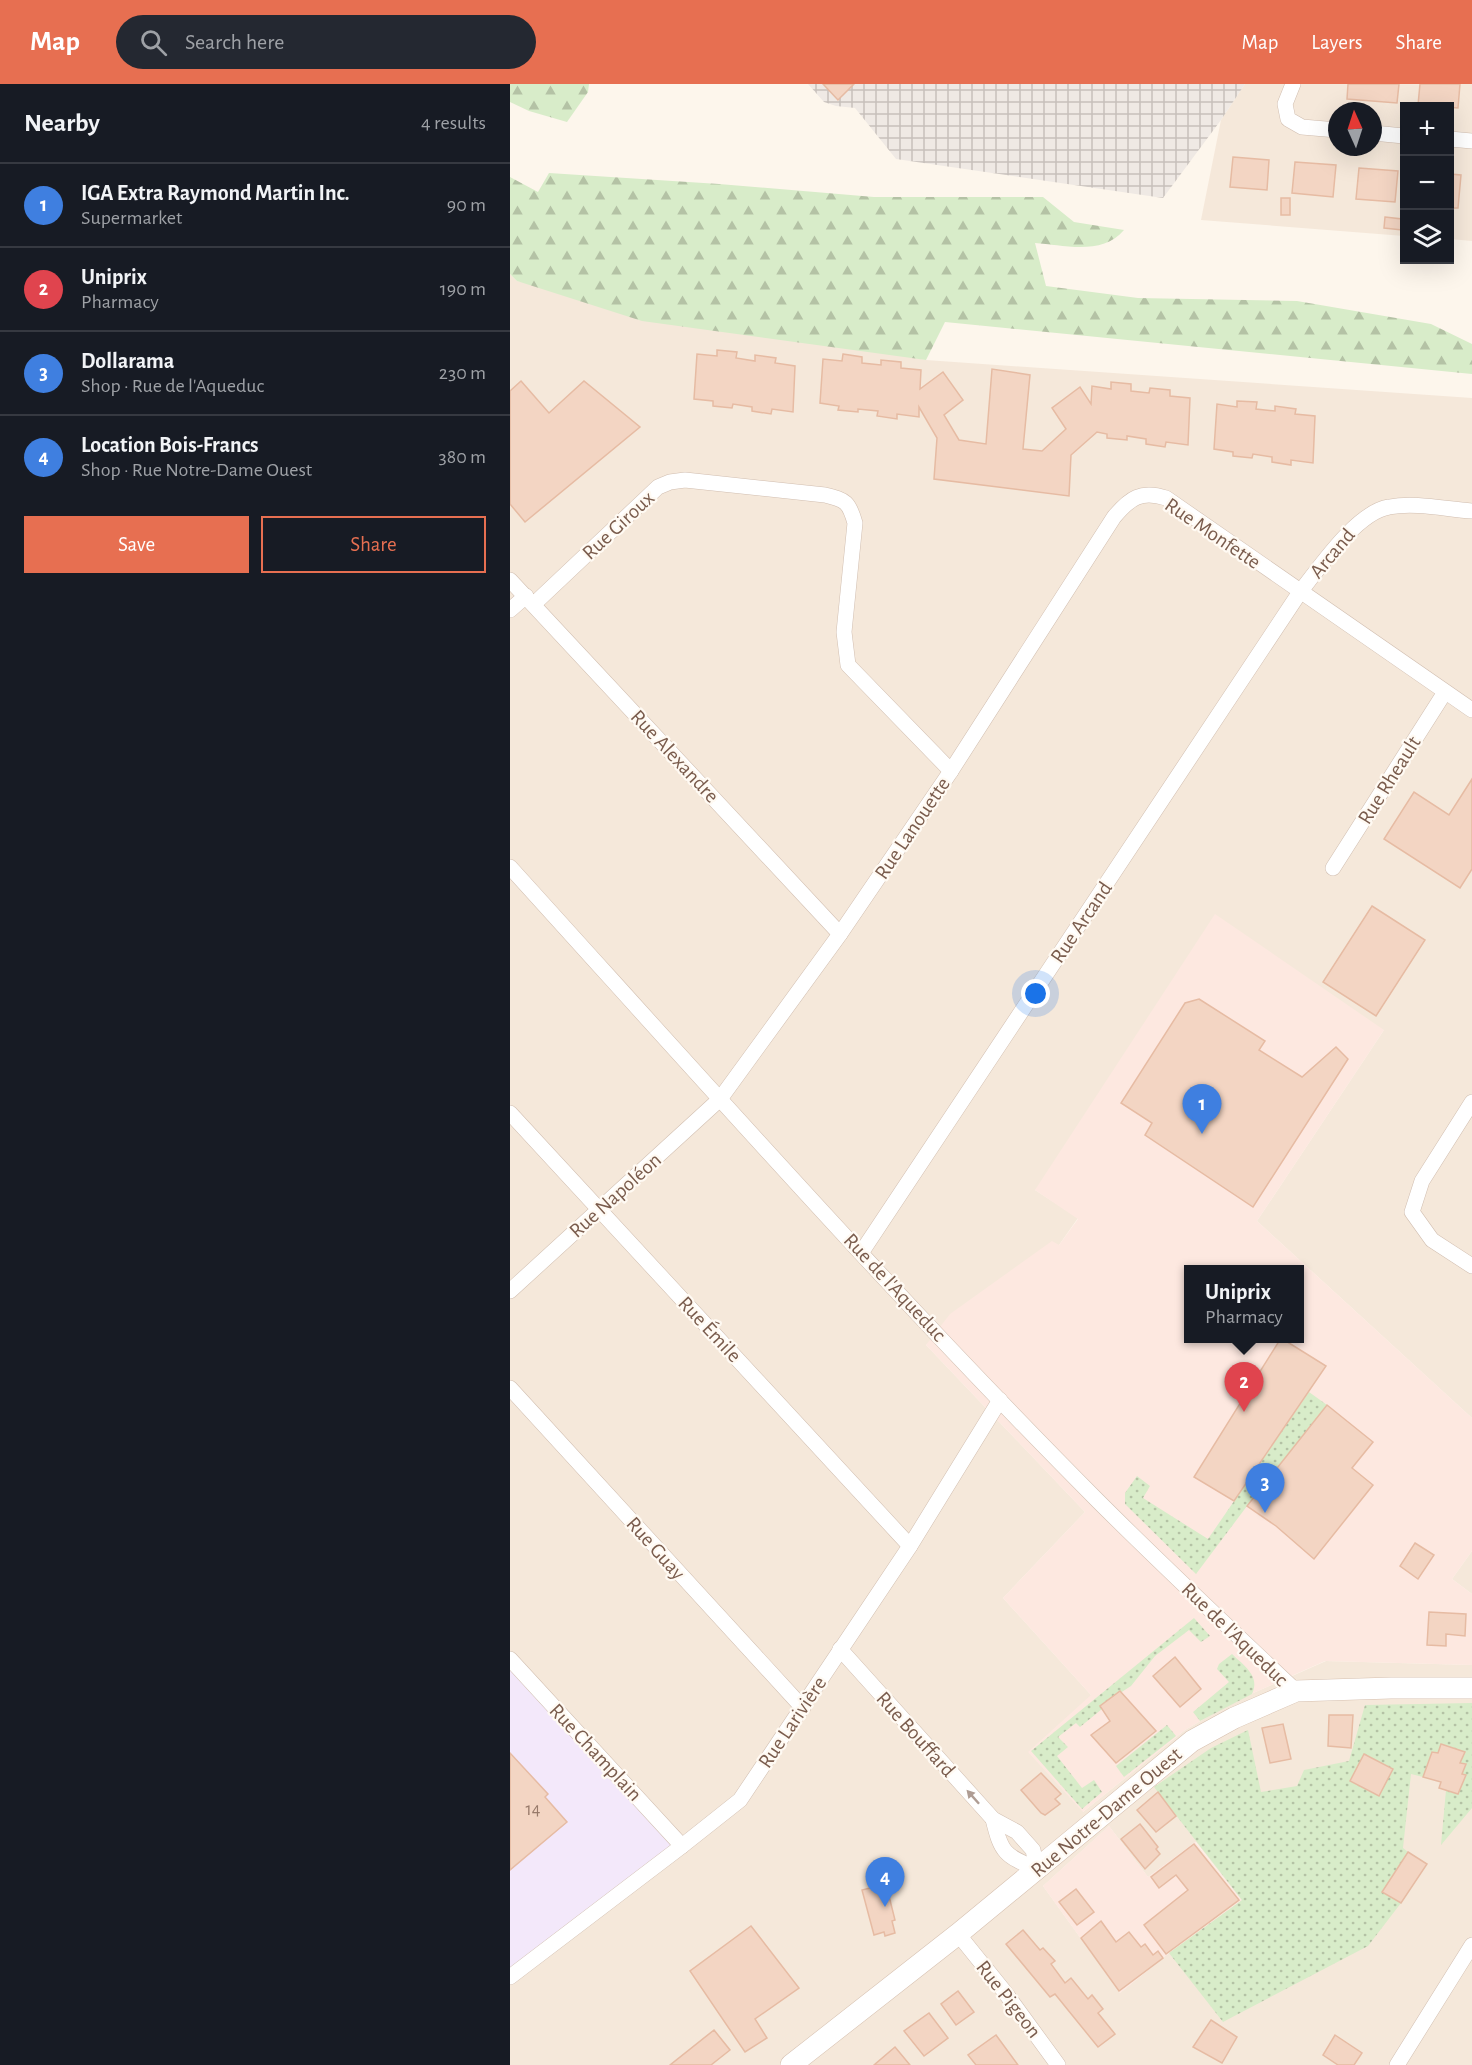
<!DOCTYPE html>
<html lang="en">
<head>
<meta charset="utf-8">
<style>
	:root { --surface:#171b24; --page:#242831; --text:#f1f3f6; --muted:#9ea1a6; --line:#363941; --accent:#e76f51 }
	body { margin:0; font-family:"Alegreya Sans",sans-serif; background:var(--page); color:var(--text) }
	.controls { position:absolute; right:18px; top:18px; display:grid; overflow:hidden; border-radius:0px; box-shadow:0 6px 24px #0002 }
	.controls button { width:54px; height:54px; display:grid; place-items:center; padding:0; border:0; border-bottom:2px solid var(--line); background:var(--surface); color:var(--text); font:30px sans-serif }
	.compass { position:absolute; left:818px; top:18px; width:54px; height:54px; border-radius:50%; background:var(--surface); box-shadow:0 6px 24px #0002; rotate:357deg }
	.you { position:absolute; left:526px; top:910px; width:21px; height:21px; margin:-15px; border:4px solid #fff; border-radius:50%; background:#1a73e8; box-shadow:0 0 0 9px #1a73e833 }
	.badge { display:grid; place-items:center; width:39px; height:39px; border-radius:50%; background:var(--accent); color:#fff; font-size:20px; font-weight:700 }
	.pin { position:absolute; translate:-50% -50px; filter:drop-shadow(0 2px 3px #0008) }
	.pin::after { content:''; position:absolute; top:32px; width:21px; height:18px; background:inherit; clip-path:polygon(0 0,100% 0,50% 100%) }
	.popup { position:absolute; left:674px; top:1181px; width:120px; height:78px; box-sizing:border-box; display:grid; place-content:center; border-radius:0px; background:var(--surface); filter:drop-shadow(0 2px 4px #0005); font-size:20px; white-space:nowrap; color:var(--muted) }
	.popup b { font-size:22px; color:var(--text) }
	.popup::after { content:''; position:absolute; left:50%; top:100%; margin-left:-12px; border:12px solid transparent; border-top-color:var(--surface) }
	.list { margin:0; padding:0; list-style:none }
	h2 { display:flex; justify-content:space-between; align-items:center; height:78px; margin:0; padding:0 24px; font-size:26px }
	h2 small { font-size:20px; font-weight:400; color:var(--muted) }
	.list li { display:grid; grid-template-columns:39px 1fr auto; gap:18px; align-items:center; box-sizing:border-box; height:84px; padding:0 24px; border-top:2px solid var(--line) }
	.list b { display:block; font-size:22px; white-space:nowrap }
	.list p { margin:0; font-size:20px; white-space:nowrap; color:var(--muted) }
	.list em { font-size:20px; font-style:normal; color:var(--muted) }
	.actions { display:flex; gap:12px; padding:18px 24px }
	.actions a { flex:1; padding:14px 0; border:2px solid var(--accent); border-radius:0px; text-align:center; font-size:21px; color:var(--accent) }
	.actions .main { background:var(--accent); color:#fff }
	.icon { flex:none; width:33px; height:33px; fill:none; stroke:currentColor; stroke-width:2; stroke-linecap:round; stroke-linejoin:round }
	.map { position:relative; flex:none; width:962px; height:1981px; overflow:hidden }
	header { display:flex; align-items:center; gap:36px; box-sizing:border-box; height:84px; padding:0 30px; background:var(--accent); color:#fff }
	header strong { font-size:28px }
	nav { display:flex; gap:33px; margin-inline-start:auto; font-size:21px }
	.search { width:420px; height:54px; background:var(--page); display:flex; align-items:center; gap:15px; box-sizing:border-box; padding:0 21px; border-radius:33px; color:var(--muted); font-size:22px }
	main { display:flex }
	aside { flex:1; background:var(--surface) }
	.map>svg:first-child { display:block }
</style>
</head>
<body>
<header>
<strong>Map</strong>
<div class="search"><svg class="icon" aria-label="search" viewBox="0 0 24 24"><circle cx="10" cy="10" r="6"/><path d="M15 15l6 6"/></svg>Search here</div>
<nav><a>Map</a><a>Layers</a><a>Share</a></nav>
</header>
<main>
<aside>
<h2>Nearby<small>4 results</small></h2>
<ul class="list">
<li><span class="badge" style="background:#3f7fe0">1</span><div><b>IGA Extra Raymond Martin Inc.</b><p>Supermarket</p></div><em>90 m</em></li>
<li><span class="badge" style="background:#e0444e">2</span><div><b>Uniprix</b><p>Pharmacy</p></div><em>190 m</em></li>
<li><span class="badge" style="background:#3f7fe0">3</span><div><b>Dollarama</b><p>Shop · Rue de l'Aqueduc</p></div><em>230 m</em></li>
<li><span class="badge" style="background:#3f7fe0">4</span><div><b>Location Bois-Francs</b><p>Shop · Rue Notre-Dame Ouest</p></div><em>380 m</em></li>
</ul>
<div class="actions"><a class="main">Save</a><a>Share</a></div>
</aside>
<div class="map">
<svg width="962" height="1981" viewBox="0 0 962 1981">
	<defs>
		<pattern id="industrial-grid" width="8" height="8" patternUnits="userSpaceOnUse" patternTransform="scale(1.5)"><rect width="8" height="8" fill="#efe9e4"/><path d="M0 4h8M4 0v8" fill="none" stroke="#c7c0bb"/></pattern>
		<pattern id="grass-dots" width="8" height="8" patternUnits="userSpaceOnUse" patternTransform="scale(1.5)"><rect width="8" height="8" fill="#d8ecc9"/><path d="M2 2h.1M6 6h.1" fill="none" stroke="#b4c2a5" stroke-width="1.8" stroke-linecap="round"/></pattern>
		<pattern id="forest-firs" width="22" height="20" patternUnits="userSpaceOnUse" patternTransform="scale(1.5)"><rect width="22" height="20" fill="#d8ecc9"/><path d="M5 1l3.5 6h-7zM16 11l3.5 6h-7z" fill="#b4c2a5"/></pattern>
	</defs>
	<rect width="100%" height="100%" fill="#fdf6ec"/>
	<g fill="#f5e8da" fill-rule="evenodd">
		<path d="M735,0H962V157L940,155V22H894V152L691,136L711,36ZM827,27H863V63H827Z"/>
		<path d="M0,190L7,197L416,276L962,314V1334L747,1137L874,946L525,1106L568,1134L549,1161L416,1261L575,1428L493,1514L581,1611L573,1728L675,1646L711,1625L741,1610L816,1577L962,1581V1981H0ZM599,1742L638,1793L686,1758L732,1817L659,1869L610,1909L533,1802Z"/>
		<polygon points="962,1467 962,1510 942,1495"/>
	</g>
	<g fill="#fde8e0" fill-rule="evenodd">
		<path d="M705,830L874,946L747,1137L962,1334V1467L942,1495L962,1510V1581L815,1577L741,1610L711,1625L675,1646L573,1728L518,1668L581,1611L493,1514L575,1428L416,1261L440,1230L542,1157L549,1161L568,1135L525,1106ZM678,1186H789V1254H678Z"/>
		<polygon points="599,1742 638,1793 685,1758 732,1817 659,1869 610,1909 533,1802"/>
	</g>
	<polygon fill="url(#industrial-grid)" points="298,0 735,0 711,36 653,114 386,75 345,24 326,22 314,18"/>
	<polygon fill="#f3e8fa" points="0,1575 172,1762 0,1893"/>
	<g fill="url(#grass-dots)">
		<polygon points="799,1308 817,1321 737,1422 686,1490 615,1420 615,1409 627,1392 640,1402 633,1414 698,1455"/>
		<polygon points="684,1534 700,1552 691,1558 679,1546 645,1572 621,1602 590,1622 592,1625 570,1643 566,1639 548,1653 558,1663 547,1672 572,1704 584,1696 592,1708 572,1725 521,1667"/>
		<path d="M722,1570C733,1581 751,1592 742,1610L690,1637L683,1628L719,1598L707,1585L709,1580Z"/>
		<polygon points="962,1619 962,1724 931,1761 936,1706 948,1709 956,1692 952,1690 956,1681 950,1679 954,1668 931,1660 928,1669 922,1668 913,1693 901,1690 893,1764 898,1768 872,1808 891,1819 858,1862 713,1938 659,1869 732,1816 644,1703 701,1664 738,1646 751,1708 787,1702 794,1686 839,1677 855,1621"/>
		<polygon points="657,1641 666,1652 614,1693 606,1682"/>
	</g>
	<g fill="url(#forest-firs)">
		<polygon points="0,0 79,0 78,8 57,38 19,27 0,18"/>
		<path d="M39,89L209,100L364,113H533L564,138L614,146C593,172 553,161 525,159L536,202L628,214L787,217L921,240L962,260V290L435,238L416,276L132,237L7,197L0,190V93L28,108Z"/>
	</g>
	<g fill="#f3d5c3" stroke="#e6bba3" stroke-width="1.5">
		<polygon points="313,0 344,0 328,16"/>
		<polygon points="838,0 889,0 887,19 837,15"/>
		<polygon points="910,0 950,0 948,24 908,21"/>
		<polygon points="723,73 759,76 757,106 720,103"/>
		<polygon points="785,78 826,81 823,113 782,109"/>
		<polygon points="849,84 888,87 885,118 846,115"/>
		<polygon points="940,90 951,91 948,124 940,124"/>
		<rect x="771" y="114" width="9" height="17"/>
		<polygon points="875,133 892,135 892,146 874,144"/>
		<polygon points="207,266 227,268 226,274 245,277 245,271 266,274 265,279 285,282 283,328 262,325 261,330 242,327 242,323 223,320 222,324 203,322 203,317 184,315 187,270 207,272"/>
		<polygon points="333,270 352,273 352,279 371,281 371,276 391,278 391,284 411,286 410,305 433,288 453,316 434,331 449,356 476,360 482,285 520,291 513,365 532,367 556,345 542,324 570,303 581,320 582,302 601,305 601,298 621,300 621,307 639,309 640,304 660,306 660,312 680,314 678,361 656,358 655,363 636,360 636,355 617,352 617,356 597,354 597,350 587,348 561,371 559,412 424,395 427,354 409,323 409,333 387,330 387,335 367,332 368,327 348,325 348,328 328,326 329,322 310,319 313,275 332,277"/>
		<polygon points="11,297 39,329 74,297 130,343 15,438 0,420 0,307"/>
		<polygon points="727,317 747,318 746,325 765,327 765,322 786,325 785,330 805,332 803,379 781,376 781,381 762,378 762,373 743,370 742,374 723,372 723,368 704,365 707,320 727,323"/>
		<polygon points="962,695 962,785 950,804 874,755 904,708 939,731"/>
		<polygon points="862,822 915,856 866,932 813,898"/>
		<polygon points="689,915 755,957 749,966 792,993 826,963 838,975 743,1123 635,1051 642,1039 611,1019 675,919"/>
		<polygon points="771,1254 816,1282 724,1417 684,1393"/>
		<polygon points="817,1321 863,1358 842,1384 863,1401 804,1475 766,1442 737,1422"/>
		<polygon points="905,1459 924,1471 908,1495 890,1482"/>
		<polygon points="919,1528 956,1530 955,1552 936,1550 936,1562 917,1561"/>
		<polygon points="665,1573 691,1605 670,1623 643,1592"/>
		<polygon points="610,1607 646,1647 606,1679 581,1651 600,1637 590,1622"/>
		<polygon points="819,1631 843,1631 841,1664 818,1662"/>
		<polygon points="773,1640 781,1675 760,1679 752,1644"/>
		<polygon points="931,1660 955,1668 950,1679 956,1680 952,1690 956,1691 948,1710 929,1704 931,1698 913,1693 922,1668 928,1669"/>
		<polygon points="0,1669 38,1710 35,1713 57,1738 0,1786"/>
		<polygon points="854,1670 883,1685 869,1712 840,1697"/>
		<polygon points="531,1689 551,1710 545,1715 550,1720 535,1731 531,1729 511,1706"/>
		<polygon points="648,1708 666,1732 646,1748 627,1726"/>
		<polygon points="630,1740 648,1763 646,1765 650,1770 635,1785 611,1755"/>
		<polygon points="684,1760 729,1816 656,1870 634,1841 678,1806 666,1791 649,1804 641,1793"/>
		<polygon points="898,1768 917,1780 891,1819 872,1808"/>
		<polygon points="376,1800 385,1836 382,1837 385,1849 375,1852 374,1848 364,1851 352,1806"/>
		<polygon points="566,1805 584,1828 567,1841 549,1818"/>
		<polygon points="591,1837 606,1858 619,1848 631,1863 635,1860 643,1871 648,1867 653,1874 609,1907 571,1854"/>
		<polygon points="241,1842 289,1904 245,1935 257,1954 235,1968 180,1887"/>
		<polygon points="513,1846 530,1866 533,1864 545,1877 541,1880 555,1899 561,1894 578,1915 582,1911 593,1925 588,1929 605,1950 588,1963 545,1910 540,1913 496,1860"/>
		<polygon points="448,1907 464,1928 446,1941 431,1920"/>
		<polygon points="419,1929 438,1954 414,1972 394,1947"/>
		<polygon points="701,1936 727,1953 712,1979 683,1963"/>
		<polygon points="204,1946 220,1966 201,1981 160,1981"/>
		<polygon points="486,1951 508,1981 466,1981 458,1971"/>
		<polygon points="825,1951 852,1969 844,1981 828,1981 813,1971"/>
		<polygon points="385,1963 400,1981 364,1981"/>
	</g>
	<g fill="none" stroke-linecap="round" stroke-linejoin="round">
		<g stroke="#d1beb0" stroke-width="16">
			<g id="street">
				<polyline points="783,0 775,20 778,35 792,43 827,46"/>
				<polyline points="863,49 894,52"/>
				<polyline points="940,55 962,57"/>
				<polyline points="0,496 330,850"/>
				<path d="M24,520L148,403L160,398L175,396L315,411C336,416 339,418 345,439L334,548L338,581L441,687"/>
				<polyline points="0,526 16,512"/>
				<path d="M0,783C194,997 385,1213 588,1417C653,1482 719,1544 786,1607"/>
				<polyline points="823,784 935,608"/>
				<polyline points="962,1018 912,1097 902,1128 922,1156 962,1182"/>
				<polyline points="0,1029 400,1462"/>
				<path d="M351,1169L790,508C810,483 847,428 879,423C905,418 935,425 962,427"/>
				<path d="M0,1207L210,1015L330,850L441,687L604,433C620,414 631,406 656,414L962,626"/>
				<polyline points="0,1304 293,1624"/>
				<polyline points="330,1565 483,1735 507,1748 523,1766 527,1785"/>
				<polyline points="0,1575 172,1762"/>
				<path d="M483,1735C491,1769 495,1772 527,1785"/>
				<polyline points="448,1850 494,1907 548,1981"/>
				<polyline points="0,1893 172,1762 230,1716 400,1462 490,1316"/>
				<polyline points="887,1981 962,1861"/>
			</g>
		</g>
		<g stroke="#d6c0b0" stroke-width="22">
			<polyline id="secondary" points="281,1981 448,1850 682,1657 724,1634 786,1607 881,1604 962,1604"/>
		</g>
		<use href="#street" stroke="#fff" stroke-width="15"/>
		<use href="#secondary" stroke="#fff" stroke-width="21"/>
	</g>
	<defs><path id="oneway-solid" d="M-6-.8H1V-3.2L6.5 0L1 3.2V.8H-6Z" transform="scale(1.5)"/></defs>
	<use fill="#af9d94" href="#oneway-solid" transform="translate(463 1713) rotate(-132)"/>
	<g text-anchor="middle" stroke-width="4.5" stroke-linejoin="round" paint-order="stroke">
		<g font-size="18" fill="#987a6a">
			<text x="23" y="1731">14</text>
		</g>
		<g font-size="21" fill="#7a5c4d" stroke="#fffaf3">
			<text transform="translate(108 441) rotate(-43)" y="7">Rue Giroux</text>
			<text transform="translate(703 449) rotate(34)" y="7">Rue Monfette</text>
			<text transform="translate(822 469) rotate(-50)" y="7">Arcand</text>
			<text transform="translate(165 672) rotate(47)" y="7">Rue Alexandre</text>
			<text transform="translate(879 696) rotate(-58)" y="7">Rue Rheault</text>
			<text transform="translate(402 744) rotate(-56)" y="7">Rue Lanouette</text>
			<text transform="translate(571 838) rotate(-56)" y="7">Rue Arcand</text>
			<text transform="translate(105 1111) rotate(-42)" y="7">Rue Napoléon</text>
			<text transform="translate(385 1203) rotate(47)" y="7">Rue de l'Aqueduc</text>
			<text transform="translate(200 1245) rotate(47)" y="7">Rue Émile</text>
			<text transform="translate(146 1464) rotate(48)" y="7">Rue Guay</text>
			<text transform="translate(725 1550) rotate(44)" y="7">Rue de l'Aqueduc</text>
			<text transform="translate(282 1638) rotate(-56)" y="7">Rue Larivière</text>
			<text transform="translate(406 1650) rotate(48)" y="7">Rue Bouffard</text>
			<text transform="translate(86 1668) rotate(47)" y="7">Rue Champlain</text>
			<text transform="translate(596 1728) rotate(-40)" y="7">Rue Notre-Dame Ouest</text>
			<text transform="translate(499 1915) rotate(52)" y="7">Rue Pigeon</text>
		</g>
	</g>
</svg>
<div class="controls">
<button>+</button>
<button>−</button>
<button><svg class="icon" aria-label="layers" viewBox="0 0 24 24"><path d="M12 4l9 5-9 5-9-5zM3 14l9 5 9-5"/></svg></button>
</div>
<svg class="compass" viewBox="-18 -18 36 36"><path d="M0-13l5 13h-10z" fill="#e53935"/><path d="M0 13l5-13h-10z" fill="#9ea1a6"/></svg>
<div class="you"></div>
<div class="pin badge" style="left:692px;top:1050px;background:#3f7fe0">1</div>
<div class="pin badge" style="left:734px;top:1328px;background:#e0444e">2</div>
<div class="popup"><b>Uniprix</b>Pharmacy</div>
<div class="pin badge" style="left:755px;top:1429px;background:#3f7fe0">3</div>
<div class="pin badge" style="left:375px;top:1823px;background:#3f7fe0">4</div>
</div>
</main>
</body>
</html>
